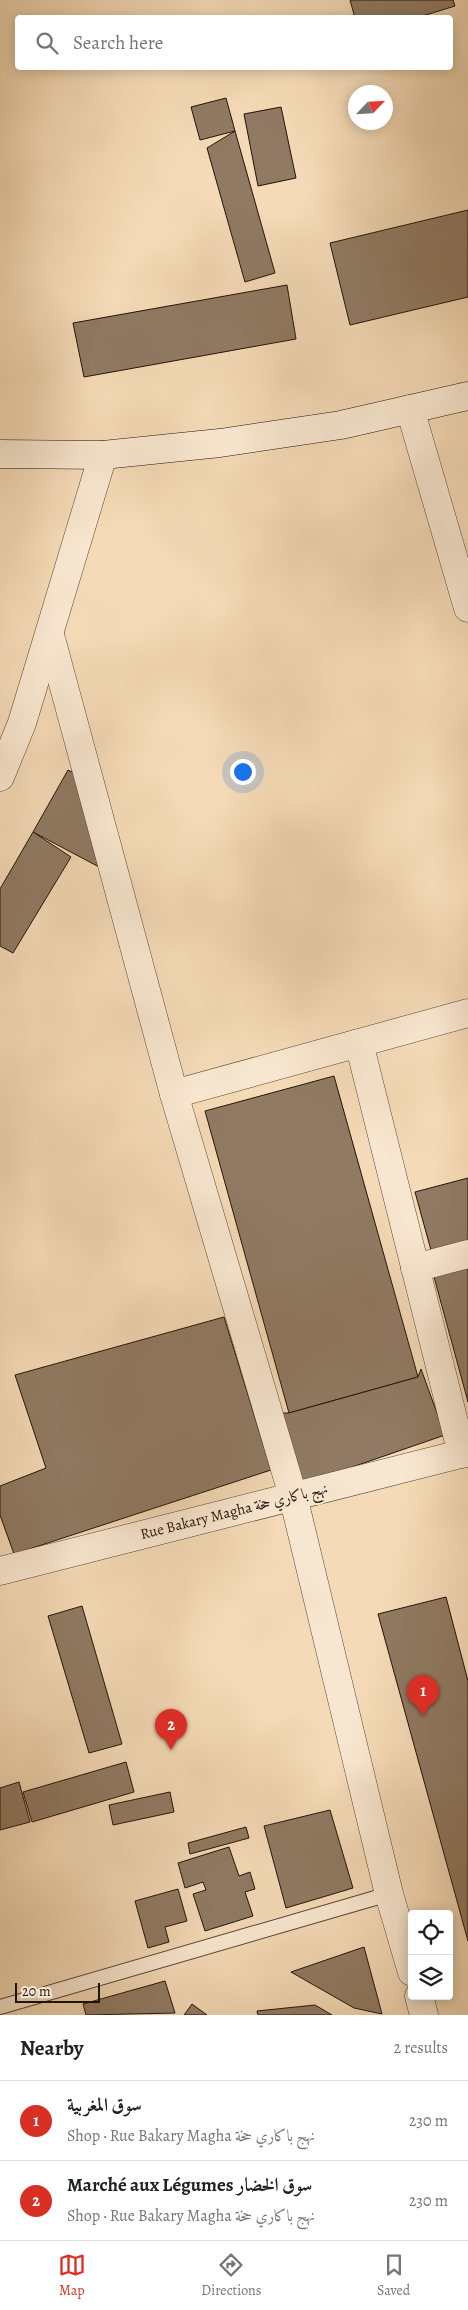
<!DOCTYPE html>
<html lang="en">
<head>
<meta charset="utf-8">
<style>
	:root { --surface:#fff; --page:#f2f2f2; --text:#202124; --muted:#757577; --line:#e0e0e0; --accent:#d93025 }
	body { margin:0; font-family:Alegreya,Amiri,serif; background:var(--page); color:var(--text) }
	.controls { position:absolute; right:15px; bottom:15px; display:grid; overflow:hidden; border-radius:5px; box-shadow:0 2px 12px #0003 }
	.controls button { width:45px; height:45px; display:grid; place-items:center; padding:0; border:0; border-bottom:1px solid var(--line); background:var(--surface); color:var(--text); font:25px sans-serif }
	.compass { position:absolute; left:348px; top:85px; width:45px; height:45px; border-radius:50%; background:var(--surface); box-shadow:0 2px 12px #0003; rotate:65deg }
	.scale { position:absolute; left:15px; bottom:12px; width:85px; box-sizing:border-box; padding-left:5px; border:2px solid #241309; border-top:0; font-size:14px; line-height:18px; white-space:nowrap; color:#241309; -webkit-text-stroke:4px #f8e7d0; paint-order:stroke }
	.you { position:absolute; left:242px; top:771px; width:18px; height:18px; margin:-12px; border:4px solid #fff; border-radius:50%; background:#1a73e8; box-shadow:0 0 0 8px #1a73e833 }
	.badge { display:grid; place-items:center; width:32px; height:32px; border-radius:50%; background:var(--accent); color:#fff; font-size:16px; font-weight:700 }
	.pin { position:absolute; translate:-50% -41px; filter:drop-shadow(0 1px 2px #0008) }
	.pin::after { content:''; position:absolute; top:26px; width:18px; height:15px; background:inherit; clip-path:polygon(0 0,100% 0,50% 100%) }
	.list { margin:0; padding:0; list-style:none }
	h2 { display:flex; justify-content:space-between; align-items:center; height:65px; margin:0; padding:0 20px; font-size:21px }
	h2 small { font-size:16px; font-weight:400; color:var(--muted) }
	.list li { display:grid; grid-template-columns:32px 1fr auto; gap:15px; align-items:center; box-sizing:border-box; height:80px; padding:0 20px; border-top:1px solid var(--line) }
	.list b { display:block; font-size:19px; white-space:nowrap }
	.list p { margin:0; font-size:16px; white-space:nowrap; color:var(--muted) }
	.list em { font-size:16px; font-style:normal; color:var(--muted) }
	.icon { flex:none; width:28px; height:28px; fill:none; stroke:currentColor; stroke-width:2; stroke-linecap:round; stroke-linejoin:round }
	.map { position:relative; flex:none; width:468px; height:2015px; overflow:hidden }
	.search { position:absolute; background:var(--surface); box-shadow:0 2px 12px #0003; left:15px; right:15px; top:15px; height:55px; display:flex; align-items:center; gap:12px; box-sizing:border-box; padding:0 18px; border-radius:5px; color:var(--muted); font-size:19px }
	.sheet { height:225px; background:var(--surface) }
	nav { display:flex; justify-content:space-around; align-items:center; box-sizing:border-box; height:70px; border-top:1px solid var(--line); background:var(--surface); font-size:14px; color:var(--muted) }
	nav a { display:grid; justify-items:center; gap:2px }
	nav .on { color:var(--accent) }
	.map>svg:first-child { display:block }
</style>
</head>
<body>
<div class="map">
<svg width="468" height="2015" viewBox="0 0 468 2015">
	<rect width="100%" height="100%" fill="#f4dab6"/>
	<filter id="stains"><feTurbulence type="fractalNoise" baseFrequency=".004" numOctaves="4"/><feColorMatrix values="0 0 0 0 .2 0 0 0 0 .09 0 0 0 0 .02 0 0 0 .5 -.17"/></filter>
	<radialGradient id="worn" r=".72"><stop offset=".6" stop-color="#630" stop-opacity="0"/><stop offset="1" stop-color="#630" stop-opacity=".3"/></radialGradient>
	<g fill="#907a63" stroke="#241309">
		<polygon points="350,0 453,0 455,6 416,18 355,18"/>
		<polygon points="226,98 235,131 200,140 191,107"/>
		<polygon points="281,107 296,178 258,186 244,114"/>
		<polygon points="235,131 275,273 245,282 207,148"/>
		<polygon points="468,210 468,297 350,325 330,243"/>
		<polygon points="287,285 296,339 84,377 73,323"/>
		<polygon points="68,770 78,775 101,868 33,832"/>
		<polygon points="33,832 71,857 13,953 0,946 0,889"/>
		<polygon points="334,1076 418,1377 289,1413 205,1111"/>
		<polygon points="468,1178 468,1244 432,1254 415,1192"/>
		<polygon points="468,1268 468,1402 434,1277"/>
		<polygon points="224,1317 271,1470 14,1554 0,1515 0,1486 46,1468 15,1375"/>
		<polygon points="421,1369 445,1435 303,1484 278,1413 289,1413 418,1377"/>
		<polygon points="446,1597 468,1681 468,1941 378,1614"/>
		<polygon points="82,1606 122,1744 89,1753 48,1616"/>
		<polygon points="126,1762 134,1792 32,1822 23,1792"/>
		<polygon points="19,1782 30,1822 0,1830 0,1788"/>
		<polygon points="170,1792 174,1812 113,1825 109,1805"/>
		<polygon points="330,1810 353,1888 286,1908 264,1826"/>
		<polygon points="246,1827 249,1838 190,1854 188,1843"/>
		<polygon points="229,1847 239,1876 250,1872 255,1889 245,1892 253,1916 205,1931 193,1894 206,1890 203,1882 185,1888 178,1863"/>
		<polygon points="178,1889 187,1921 165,1927 169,1942 148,1948 135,1901"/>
		<polygon points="364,1947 382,2014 354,2008 291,1972"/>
		<polygon points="165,1981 175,2013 86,2015 83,2004"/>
		<polygon points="192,2004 207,2015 184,2015"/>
		<polygon points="315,2005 332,2015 258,2015 257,2011"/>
	</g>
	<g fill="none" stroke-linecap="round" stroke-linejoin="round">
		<g stroke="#584534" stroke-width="16">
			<polyline id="lane" points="0,2007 389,1894"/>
		</g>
		<g stroke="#584534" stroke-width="29">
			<g id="street">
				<polyline points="410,409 468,608"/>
				<polyline points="50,635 174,1094 293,1496 389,1894 412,1972"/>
				<polyline points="0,777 22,723 103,455"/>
				<polyline points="359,1043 462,1454"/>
				<polyline points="174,1094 468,1013"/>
				<polyline points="415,1268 468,1254"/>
				<polyline points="0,1571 468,1452"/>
				<polyline points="419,1996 424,2015"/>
			</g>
		</g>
		<g stroke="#241309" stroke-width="29">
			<polyline id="secondary" points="0,454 103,455 220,443 341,425 468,396"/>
		</g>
		<use href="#lane" stroke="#f8e7d0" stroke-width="14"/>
		<use href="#street" stroke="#f8e7d0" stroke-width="28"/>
		<use href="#secondary" stroke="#f8e7d0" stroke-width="28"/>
	</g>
	<g text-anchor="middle" stroke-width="4" stroke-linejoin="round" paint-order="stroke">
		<g font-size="15" fill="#241309" stroke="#f8e7d0">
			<text transform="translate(234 1511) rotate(-14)" y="5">Rue Bakary Magha نهج باكاري حخة</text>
		</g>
	</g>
	<rect width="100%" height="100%" filter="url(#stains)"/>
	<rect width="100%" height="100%" fill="url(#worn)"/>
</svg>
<div class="controls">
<button><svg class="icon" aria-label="locate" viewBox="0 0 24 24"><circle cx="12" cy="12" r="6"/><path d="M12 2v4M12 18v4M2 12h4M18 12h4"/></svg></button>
<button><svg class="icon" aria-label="layers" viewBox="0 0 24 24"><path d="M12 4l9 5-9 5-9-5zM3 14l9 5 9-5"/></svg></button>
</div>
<svg class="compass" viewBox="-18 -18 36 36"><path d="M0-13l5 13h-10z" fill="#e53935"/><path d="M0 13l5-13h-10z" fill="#757577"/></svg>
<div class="scale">20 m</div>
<div class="you"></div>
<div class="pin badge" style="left:423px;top:1716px">1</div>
<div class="pin badge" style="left:171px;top:1750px">2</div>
<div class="search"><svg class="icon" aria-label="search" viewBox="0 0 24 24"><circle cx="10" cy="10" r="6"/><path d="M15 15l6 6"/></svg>Search here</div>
</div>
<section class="sheet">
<h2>Nearby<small>2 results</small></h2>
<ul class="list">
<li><span class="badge">1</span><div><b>سوق المغربية</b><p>Shop · Rue Bakary Magha نهج باكاري حخة</p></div><em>230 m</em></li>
<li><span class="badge">2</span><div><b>Marché aux Légumes سوق الخضار</b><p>Shop · Rue Bakary Magha نهج باكاري حخة</p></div><em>230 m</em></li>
</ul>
</section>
<nav>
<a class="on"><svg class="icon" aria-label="map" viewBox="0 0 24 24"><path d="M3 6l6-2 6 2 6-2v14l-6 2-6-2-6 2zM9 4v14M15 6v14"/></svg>Map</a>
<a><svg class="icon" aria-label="directions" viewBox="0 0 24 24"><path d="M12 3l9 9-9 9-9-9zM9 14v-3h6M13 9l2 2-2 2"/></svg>Directions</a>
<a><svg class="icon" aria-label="saved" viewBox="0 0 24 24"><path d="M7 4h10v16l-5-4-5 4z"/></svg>Saved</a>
</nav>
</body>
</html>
